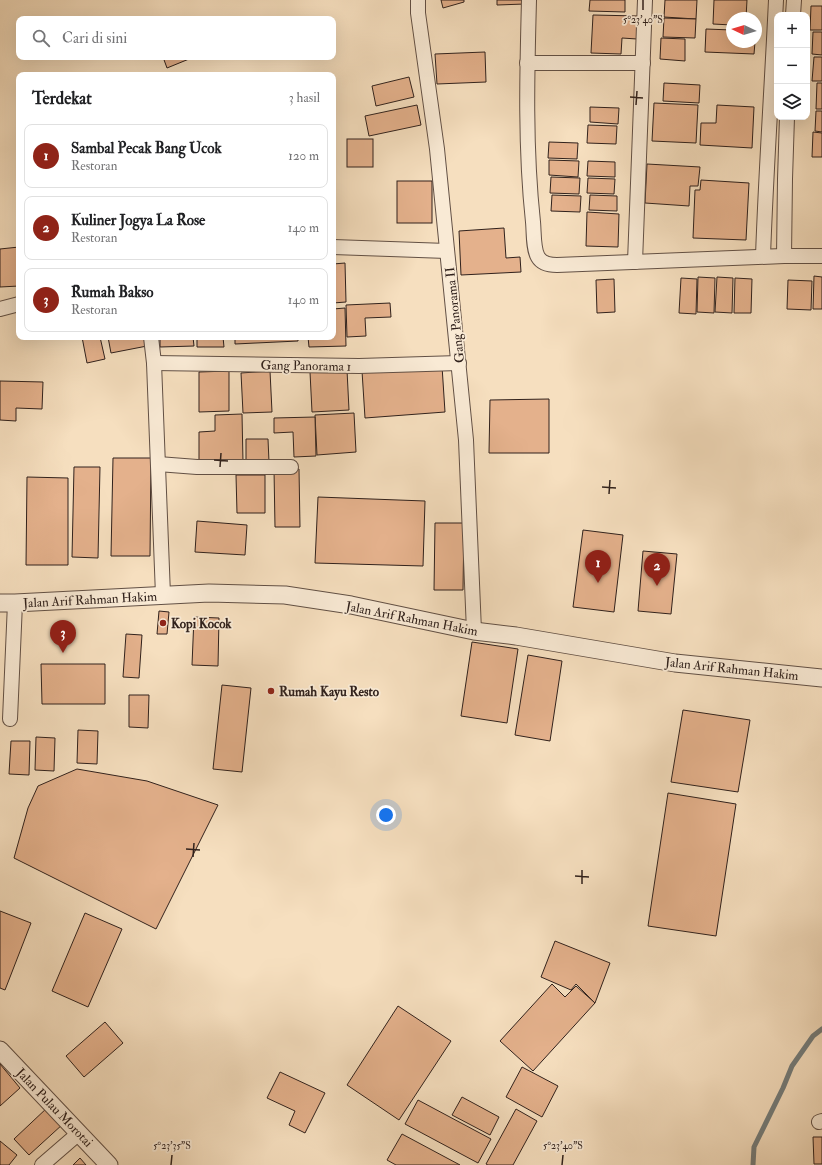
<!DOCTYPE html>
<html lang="id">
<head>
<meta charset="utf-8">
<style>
	:root { --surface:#fff; --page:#f2f2f2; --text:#202124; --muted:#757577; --line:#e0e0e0; --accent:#8f2418 }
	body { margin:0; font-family:"IM FELL Double Pica",serif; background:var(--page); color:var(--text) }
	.controls { position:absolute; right:12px; top:12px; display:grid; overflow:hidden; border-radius:8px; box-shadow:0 4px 16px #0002 }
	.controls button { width:36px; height:36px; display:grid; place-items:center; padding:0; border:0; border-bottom:1px solid var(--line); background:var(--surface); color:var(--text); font:20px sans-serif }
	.compass { position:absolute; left:726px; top:12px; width:36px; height:36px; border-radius:50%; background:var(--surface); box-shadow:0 4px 16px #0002; rotate:274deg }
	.you { position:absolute; left:386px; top:815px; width:14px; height:14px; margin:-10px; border:3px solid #fff; border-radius:50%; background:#1a73e8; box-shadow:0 0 0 6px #1a73e833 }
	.badge { display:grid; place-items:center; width:26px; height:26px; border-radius:50%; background:var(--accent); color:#fff; font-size:13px; font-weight:700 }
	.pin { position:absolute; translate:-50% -33px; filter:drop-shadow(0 1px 2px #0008) }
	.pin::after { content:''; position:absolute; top:21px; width:14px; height:12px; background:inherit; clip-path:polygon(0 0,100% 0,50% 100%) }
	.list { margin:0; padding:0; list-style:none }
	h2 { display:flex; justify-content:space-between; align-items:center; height:52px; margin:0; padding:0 16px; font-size:17px }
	h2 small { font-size:13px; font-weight:400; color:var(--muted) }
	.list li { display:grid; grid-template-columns:26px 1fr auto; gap:12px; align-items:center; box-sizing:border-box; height:64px; margin:0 8px 8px; padding:0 8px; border:1px solid var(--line); border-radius:8px }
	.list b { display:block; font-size:15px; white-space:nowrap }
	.list p { margin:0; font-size:13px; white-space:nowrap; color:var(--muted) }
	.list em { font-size:13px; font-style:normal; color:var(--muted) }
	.icon { flex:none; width:22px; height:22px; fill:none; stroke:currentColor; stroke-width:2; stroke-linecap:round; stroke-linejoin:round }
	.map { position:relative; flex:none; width:822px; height:1165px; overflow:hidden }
	.search { position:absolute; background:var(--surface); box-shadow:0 4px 16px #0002; left:16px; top:16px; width:320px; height:44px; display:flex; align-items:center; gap:10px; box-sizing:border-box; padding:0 14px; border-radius:8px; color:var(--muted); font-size:15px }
	.panel { position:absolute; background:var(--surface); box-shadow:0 4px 16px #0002; left:16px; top:72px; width:320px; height:268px; border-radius:8px }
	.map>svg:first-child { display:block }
</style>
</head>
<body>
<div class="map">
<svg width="822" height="1165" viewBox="0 0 822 1165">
	<rect width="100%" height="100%" fill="#f6dfbf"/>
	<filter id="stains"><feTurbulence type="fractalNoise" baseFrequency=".005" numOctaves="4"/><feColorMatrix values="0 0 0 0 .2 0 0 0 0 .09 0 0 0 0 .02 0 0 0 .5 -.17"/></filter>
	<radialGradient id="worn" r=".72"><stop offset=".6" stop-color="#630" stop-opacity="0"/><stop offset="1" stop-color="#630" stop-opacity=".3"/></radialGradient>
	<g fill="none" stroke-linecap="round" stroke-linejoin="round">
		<polyline stroke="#747d7c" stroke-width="5" points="753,1165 754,1147 783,1088 792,1066 813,1036 822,1029"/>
	</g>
	<g fill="#e4b18c" stroke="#30211c">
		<polygon points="441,0 464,0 464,2 443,8"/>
		<polygon points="497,0 525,0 525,4 497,5"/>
		<polygon points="590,0 625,0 625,12 589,11"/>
		<polygon points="665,0 697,0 696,19 664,17"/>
		<polygon points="714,0 747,0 746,18 732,18 732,25 713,24"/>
		<polygon points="811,6 822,6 822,30 810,30"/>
		<polygon points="593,15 638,16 637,39 622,38 621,54 591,53"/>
		<polygon points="664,18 696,19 695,38 663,37"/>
		<polygon points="706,29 732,30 732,42 755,42 754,54 705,52"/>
		<polygon points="813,32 822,32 822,55 812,54"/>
		<polygon points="661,38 685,39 685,61 660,59"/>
		<polygon points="485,52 486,82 437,84 435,54"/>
		<polygon points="163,57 188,57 189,59 167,68"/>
		<polygon points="814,57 822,57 822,81 812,81"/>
		<polygon points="409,77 414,97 376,106 372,86"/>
		<polygon points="664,83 700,85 699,103 663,101"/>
		<polygon points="817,83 822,83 822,109 816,109"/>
		<polygon points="654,103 698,105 696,143 652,141"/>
		<polygon points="417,105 421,125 369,136 365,116"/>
		<polygon points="717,105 754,107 752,148 700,145 701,123 716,123"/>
		<polygon points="590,107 619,108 618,124 590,122"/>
		<polygon points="816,111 822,111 822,132 815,131"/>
		<polygon points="588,125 617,126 616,144 587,143"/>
		<polygon points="813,132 822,133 822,157 812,157"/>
		<rect x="347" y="139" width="26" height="28"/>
		<polygon points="549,142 578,143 577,159 548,158"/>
		<polygon points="549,160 579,161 578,177 549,175"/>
		<polygon points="588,161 615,162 615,177 587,176"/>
		<polygon points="647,164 700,167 698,186 690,186 689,206 645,203"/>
		<polygon points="551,177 580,178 579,194 550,193"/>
		<polygon points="588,178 615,179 614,194 587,193"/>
		<polygon points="701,180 749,183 746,240 693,238 695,190 700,190"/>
		<rect x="397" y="181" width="35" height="42"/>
		<polygon points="552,195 581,196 580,212 551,211"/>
		<polygon points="590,195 617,196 617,211 589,210"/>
		<polygon points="587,212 619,214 618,247 586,246"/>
		<polygon points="504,228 506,258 520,257 521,272 461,275 459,231"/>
		<polygon points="19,247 19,286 0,287 0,249"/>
		<polygon points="345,263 346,302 333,303 333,264"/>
		<polygon points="814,276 822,277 822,309 813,309"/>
		<polygon points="698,277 715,278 714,313 697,312"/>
		<polygon points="717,277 733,278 732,313 715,312"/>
		<polygon points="681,278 697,279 696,314 679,313"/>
		<polygon points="735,278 752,279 751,313 734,313"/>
		<polygon points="614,279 615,312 597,313 596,280"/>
		<polygon points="788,280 812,281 811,310 787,309"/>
		<polygon points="390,303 391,317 365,318 366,336 347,337 346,305"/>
		<polygon points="345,308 346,346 309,347 308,337 333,337 333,309"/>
		<polygon points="82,337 100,337 105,359 87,363"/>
		<polygon points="108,337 145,337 147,346 111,353"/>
		<polygon points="160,337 193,337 194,346 160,347"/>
		<polygon points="197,337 223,337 224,347 197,347"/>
		<polygon points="235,337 298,337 298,341 235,344"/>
		<polygon points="442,366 445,412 365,418 362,371"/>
		<polygon points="347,370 349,410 312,412 310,372"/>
		<polygon points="229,371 229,411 199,412 199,372"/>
		<polygon points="270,371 272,412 243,413 241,373"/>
		<polygon points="0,381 43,382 42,409 16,408 16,421 0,420"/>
		<polygon points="549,399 549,453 489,453 490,400"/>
		<polygon points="354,413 356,452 317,455 315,415"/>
		<polygon points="242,414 243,462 199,463 199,432 215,431 215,415"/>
		<polygon points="315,417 316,456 294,457 293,432 274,433 274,418"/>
		<polygon points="246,439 268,439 269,462 246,462"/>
		<polygon points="113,458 151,458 150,556 111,556"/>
		<polygon points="74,467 100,467 98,558 72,557"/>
		<polygon points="274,469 299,469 300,527 275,527"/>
		<polygon points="236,475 265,475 265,513 237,513"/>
		<polygon points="27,477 68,478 68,565 26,565"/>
		<polygon points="318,497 425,501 423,566 315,563"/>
		<polygon points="197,521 247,525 245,555 195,552"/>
		<polygon points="435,523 464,523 463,590 434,590"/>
		<polygon points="583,530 623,535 614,612 573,607"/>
		<polygon points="643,551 677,554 671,614 638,611"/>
		<polygon points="159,611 169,612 167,634 157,634"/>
		<polygon points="194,617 219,618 218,666 192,665"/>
		<polygon points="126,634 142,635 139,678 123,677"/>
		<polygon points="472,642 518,649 507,723 461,716"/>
		<polygon points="528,655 562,661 550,741 515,735"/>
		<polygon points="41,664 105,664 105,704 42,704"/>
		<polygon points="222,685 251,688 242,772 213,769"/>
		<polygon points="129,695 149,695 148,728 129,727"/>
		<polygon points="683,710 750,720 738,792 671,782"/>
		<polygon points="78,730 98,731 97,764 77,763"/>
		<polygon points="36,737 55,738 54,771 35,770"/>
		<polygon points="11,741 30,741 29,775 9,774"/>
		<polygon points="77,769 147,781 218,805 156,929 14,858 28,808 38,786"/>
		<polygon points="668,793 736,804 716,936 648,926"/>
		<polygon points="0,911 31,923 5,990 0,988"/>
		<polygon points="85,913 122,929 88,1007 52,991"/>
		<polygon points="555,941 610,963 595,1003 576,984 571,990 541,977"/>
		<polygon points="552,984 565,997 576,986 595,1003 533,1071 500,1041"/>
		<polygon points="398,1006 451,1041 399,1120 347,1085"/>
		<polygon points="105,1022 123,1043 84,1077 66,1056"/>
		<polygon points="0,1064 20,1088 0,1106"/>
		<polygon points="522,1067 558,1086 542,1117 506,1097"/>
		<polygon points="280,1072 325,1093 305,1133 289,1125 295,1111 267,1098"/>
		<polygon points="462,1097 499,1117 490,1135 452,1115"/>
		<polygon points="418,1100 491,1139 478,1163 405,1124"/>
		<polygon points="48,1107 63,1124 29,1155 14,1139"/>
		<polygon points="516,1109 537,1121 513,1165 488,1165 486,1164"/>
		<polygon points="402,1134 460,1165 396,1165 387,1160"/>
		<polygon points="813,1137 822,1137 822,1164 814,1164"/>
		<polygon points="0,1141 17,1155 9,1165 0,1165"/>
		<polygon points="80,1158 86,1165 73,1165"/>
	</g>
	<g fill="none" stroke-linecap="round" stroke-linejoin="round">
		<g stroke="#625045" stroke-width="16">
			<g id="minor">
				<polyline points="418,0 418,13 437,149 466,440 474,631"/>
				<path d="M529,0C527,74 525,148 533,222C534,231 533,249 538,257C542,264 551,265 557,265L784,256H822"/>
				<polyline points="793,15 794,0"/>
				<polyline points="527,63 643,63"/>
				<polyline points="333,247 447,251"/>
				<path d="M763,256C766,171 772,85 776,0"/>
				<polyline points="784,256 785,179 787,117"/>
				<polyline points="635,262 645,0"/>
				<polyline points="0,309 19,304"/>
				<polyline points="151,337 154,363 163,595"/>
				<polyline points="154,363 359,366 459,363"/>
				<polyline points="158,464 197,467 291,467"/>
				<polyline points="10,719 15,603"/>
				<polyline points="819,1122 822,1121"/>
				<polyline points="42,1165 79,1133"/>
			</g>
		</g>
		<g stroke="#625045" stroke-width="19">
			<g id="tertiary">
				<polyline points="0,603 15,603 209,593 285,595 351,605 474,631 516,636 675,663 822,678"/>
				<polyline points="0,1050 109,1165"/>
			</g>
		</g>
		<use href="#minor" stroke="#f9ead5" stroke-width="14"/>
		<use href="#tertiary" stroke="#f9ead5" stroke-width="17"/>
	</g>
	<path fill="none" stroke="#30211c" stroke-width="1.5" d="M643,10V0M630,97L643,98M636,105L637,91M214,460L228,461M220,467L221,453M602,487L616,488M609,494L610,480M186,849L200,850M193,857L194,843M575,876L589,877M582,884V870M171,1165L172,1155M562,1165L563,1155"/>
	<g fill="#8f2418" stroke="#f9ead5" stroke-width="1.5">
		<circle cx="163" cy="623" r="4"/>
		<circle cx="271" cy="691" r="4"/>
	</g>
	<g text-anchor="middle" stroke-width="3.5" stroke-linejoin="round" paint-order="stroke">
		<g font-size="13" fill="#30211c" stroke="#f9ead5">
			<text transform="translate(454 315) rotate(-96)" y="5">Gang Panorama II</text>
			<text transform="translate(306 365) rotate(1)" y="5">Gang Panorama 1</text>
			<text transform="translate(90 599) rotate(-3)" y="5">Jalan Arif Rahman Hakim</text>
			<text transform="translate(412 618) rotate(11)" y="5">Jalan Arif Rahman Hakim</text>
			<text transform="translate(732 668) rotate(6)" y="5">Jalan Arif Rahman Hakim</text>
			<text transform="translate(55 1107) rotate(46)" y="5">Jalan Pulau Morotai</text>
		</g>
		<g font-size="13" font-weight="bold" fill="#30211c" stroke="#f9ead5" text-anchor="start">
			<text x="171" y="628">Kopi Kocok</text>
			<text x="279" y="696">Rumah Kayu Resto</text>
		</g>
	</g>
	<g font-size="10" text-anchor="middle" fill="#30211c" stroke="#f9ead5" stroke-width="3.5" stroke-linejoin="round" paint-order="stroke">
		<text x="643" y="23">5°23'40"S</text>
		<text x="172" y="1149">5°23'35"S</text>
		<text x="563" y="1149">5°23'40"S</text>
	</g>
	<rect width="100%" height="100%" filter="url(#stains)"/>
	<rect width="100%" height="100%" fill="url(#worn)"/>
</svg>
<div class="controls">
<button>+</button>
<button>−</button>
<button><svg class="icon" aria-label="layers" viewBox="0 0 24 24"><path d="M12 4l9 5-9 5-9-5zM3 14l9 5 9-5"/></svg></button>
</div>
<svg class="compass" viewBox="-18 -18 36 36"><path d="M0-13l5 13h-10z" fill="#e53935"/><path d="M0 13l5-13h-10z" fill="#757577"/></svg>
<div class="you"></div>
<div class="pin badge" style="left:598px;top:583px">1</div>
<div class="pin badge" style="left:657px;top:586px">2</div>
<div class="pin badge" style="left:63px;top:653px">3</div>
<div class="search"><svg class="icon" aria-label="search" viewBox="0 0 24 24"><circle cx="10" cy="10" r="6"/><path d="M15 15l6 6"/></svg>Cari di sini</div>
<section class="panel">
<h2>Terdekat<small>3 hasil</small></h2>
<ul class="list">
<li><span class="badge">1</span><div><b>Sambal Pecak Bang Ucok</b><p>Restoran</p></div><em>120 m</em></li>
<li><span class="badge">2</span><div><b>Kuliner Jogya La Rose</b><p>Restoran</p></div><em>140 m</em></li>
<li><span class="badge">3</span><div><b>Rumah Bakso</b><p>Restoran</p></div><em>140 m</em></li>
</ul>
</section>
</div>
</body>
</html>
